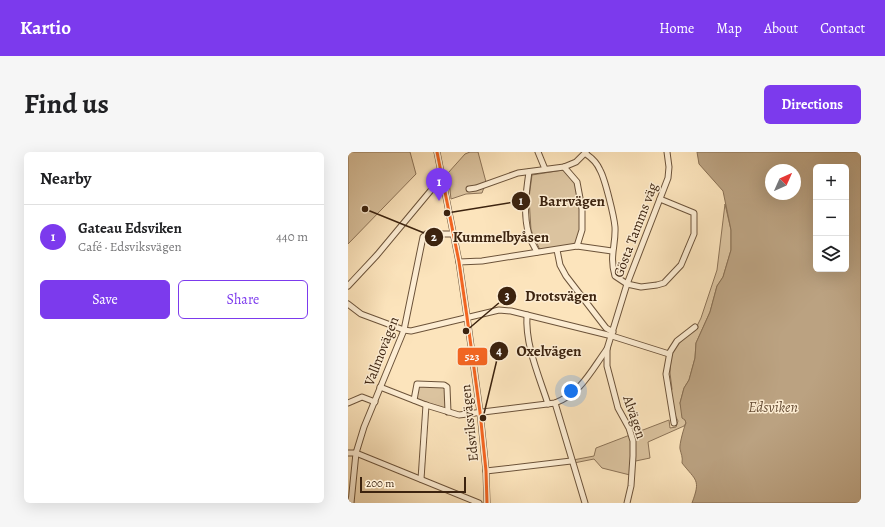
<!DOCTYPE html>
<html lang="en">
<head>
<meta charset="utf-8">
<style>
	:root { --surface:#fff; --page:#f6f6f6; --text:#202124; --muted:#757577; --line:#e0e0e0; --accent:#7c3aed }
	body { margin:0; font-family:Alegreya,serif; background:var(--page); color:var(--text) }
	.controls { position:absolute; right:12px; top:12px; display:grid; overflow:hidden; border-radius:6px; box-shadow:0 4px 16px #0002 }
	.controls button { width:36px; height:36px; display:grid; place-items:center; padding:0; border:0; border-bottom:1px solid var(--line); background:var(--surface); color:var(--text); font:20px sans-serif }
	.compass { position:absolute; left:417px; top:12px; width:36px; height:36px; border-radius:50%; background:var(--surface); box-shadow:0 4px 16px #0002; rotate:45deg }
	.scale { position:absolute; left:12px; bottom:10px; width:106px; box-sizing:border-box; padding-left:4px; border:2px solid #3c230f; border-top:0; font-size:11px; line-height:14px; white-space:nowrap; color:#3c230f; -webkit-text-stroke:3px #fdedd3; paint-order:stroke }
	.you { position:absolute; left:223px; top:239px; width:14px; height:14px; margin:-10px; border:3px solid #fff; border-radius:50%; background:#1a73e8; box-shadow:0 0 0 6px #1a73e833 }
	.badge { display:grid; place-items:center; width:26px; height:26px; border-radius:50%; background:var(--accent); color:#fff; font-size:13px; font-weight:700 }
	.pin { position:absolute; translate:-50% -33px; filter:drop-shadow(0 1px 2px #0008) }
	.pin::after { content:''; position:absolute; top:21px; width:14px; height:12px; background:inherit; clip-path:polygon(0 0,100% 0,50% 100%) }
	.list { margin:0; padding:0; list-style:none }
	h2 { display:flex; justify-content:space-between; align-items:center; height:52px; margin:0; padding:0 16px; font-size:17px }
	h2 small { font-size:13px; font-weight:400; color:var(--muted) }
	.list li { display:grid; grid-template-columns:26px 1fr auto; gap:12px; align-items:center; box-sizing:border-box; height:64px; padding:0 16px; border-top:1px solid var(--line) }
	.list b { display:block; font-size:15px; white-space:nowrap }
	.list p { margin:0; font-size:13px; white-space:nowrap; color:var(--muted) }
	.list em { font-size:13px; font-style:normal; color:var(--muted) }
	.actions { display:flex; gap:8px; padding:12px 16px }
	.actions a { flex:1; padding:9px 0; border:1px solid var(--accent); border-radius:6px; text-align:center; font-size:14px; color:var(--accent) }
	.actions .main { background:var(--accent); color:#fff }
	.icon { flex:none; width:22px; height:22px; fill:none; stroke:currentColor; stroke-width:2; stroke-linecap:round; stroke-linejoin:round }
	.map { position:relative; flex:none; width:513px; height:351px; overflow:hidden; border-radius:6px }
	header { display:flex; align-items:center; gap:24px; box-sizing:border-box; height:56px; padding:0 20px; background:var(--accent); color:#fff }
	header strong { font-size:19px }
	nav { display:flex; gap:22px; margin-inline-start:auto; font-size:14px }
	.intro { display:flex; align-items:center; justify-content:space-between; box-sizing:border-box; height:96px; padding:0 24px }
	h1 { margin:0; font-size:28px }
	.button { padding:10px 18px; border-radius:6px; background:var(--accent); color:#fff; font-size:14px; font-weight:700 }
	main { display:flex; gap:24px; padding:0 24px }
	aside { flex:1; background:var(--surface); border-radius:6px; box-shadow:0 4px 16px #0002 }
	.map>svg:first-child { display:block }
</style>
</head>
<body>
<header>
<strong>Kartio</strong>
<nav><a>Home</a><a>Map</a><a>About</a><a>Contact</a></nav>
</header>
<div class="intro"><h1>Find us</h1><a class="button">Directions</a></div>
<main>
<aside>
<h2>Nearby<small></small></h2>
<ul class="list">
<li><span class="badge">1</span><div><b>Gateau Edsviken</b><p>Café · Edsviksvägen</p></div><em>440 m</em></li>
</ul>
<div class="actions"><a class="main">Save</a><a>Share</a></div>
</aside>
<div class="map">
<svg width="513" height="351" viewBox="0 0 513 351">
	<rect width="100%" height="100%" fill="#fce4bc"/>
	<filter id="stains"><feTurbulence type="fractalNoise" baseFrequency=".005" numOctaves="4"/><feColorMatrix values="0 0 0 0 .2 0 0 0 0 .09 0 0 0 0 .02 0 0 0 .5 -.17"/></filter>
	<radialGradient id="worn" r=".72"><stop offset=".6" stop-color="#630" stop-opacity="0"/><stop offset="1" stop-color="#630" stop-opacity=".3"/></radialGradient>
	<g fill="#dbc39f" stroke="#8c7357">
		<polygon points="0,0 62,0 68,22 0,92"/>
		<polygon points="122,0 130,0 138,30 134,41 118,42 103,47 100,21 117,2"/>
		<polygon points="215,18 227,30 232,59 232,77 227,93 192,98 183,78 181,46 184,23"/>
		<polygon points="377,52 383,78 383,98 375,125 369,134 362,160 348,191 347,206 341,228 336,236 332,251 338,271 336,274 300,290 302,306 283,310 282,323 254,316 246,307 226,311 225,308 246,304 248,296 321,268 322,276 328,275 330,269 327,263 323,240 324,237 322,221 323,205 325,198 329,193 348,176 353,166 369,118"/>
		<polygon points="72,233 97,235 99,253 97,258 69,247 70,236"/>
	</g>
	<path fill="#bba281" stroke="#886f53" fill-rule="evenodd" d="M349,0H513V351H344C353,327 348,329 334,311C335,305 333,302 332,297C331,293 336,275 338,271L337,268L334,266L332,251L336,236L341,228L347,206L348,191L362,160L369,134L375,125L383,98V78L375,39L351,12ZM468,15H498V117H468ZM423,18H447V42H423Z"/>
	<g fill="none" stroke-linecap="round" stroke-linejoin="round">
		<g stroke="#6c533a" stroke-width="7">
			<g id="minor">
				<polyline points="89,0 111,110 119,165 132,260 138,319 139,351"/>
				<polyline points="190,0 197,17"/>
				<path d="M238,2C244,6 249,11 252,18C257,27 266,64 267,75C268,94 261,103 267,124L279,132L293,135L309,133L316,131L333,113L346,82V61L312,47"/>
				<polyline points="216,15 229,30 234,57 234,78 229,94"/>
				<path d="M181,20C178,40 175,63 181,83C183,89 186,95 189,100"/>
				<polyline points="121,37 128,36 170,21 216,15 228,10 238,0"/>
				<polyline points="209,98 212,113 218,124 258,176 265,180"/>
				<polyline points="111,110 134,109 229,94 264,99"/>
				<polyline points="0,134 29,103 84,37 95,33"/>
				<polyline points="0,152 13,162 56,178 63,179 151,158 163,159 264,184 321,202"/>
				<path d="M179,163C177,193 191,224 200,252"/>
				<path d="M32,235L78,253L111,263L207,251C233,241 243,219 259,197"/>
				<polyline points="66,248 69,232 96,233 99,235 100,260"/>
				<polyline points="0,251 14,245 27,250"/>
				<polyline points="207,251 237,351"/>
				<polyline points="326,271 318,222 322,200 329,189 347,175"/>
				<polyline points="0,301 8,301 131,351"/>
				<polyline points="138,319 223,309"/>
				<polyline points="73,327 78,253"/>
				<polyline points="3,351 8,301 16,275 56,178 75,85 78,82 105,82"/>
				<polyline points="279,351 283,334 285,304 285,289 281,276 270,256 259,214 259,197 279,132 320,26 321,15 319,0"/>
			</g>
		</g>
		<use href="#minor" stroke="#fdedd3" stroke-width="5"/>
		<g stroke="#fdedd3" stroke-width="6">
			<polyline id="bus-1" points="89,0 111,110 119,165 132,260 138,319 139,351"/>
		</g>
		<use href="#bus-1" stroke="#f26522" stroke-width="3"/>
	</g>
	<g text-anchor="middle" stroke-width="3" stroke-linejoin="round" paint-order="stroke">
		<g font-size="14" fill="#3c230f" stroke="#fdedd3">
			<text transform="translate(287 78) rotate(-69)" y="5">Gösta Tamms väg</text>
			<text transform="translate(33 199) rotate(-69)" y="5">Vallmovägen</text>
			<text transform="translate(287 265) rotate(71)" y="5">Alvägen</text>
			<text transform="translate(121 271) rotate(-96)" y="5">Edsviksvägen</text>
		</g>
		<g font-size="15" font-style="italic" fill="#684f37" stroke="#fdedd3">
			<text x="425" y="260">Edsviken</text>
		</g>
	</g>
	<path fill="none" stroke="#3c230f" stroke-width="1.5" d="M99 61L173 49M17 57L86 85M118 179L159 144M135 266L151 199"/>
	<g fill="#3c230f" stroke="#fdedd3" stroke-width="1.5">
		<circle cx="99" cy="61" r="4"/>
		<circle cx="17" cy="57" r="4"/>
		<circle cx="118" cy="179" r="4"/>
		<circle cx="135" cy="266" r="4"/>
		<circle cx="173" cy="49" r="10"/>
		<circle cx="86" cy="85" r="10"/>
		<circle cx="159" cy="144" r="10"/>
		<circle cx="151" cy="199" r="10"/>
	</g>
	<g font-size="12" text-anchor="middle" font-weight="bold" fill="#fff">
		<text x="173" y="53">1</text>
		<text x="86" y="89">2</text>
		<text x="159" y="148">3</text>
		<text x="151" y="203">4</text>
	</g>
	<g font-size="15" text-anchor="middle" font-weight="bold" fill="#3c230f" stroke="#fdedd3" stroke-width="3" stroke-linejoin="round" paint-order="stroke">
		<text x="224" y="54">Barrvägen</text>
		<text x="153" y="90">Kummelbyåsen</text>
		<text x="213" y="149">Drotsvägen</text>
		<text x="201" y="204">Oxelvägen</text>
	</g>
	<rect stroke="#fdedd3" stroke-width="1.5" x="109" y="195" width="31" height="19" rx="4" fill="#f26522"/>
	<g font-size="11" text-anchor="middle" font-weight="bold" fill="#fff">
		<text x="124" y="208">523</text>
	</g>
	<rect width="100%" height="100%" filter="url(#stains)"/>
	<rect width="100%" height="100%" fill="url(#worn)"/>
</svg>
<div class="controls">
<button>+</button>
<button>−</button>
<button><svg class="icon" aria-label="layers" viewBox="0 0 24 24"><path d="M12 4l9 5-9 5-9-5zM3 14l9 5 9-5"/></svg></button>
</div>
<svg class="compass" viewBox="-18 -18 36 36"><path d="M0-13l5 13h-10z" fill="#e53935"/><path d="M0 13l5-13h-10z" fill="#757577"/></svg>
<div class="scale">200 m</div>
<div class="you"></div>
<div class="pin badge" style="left:91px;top:49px">1</div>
</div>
</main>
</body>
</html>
